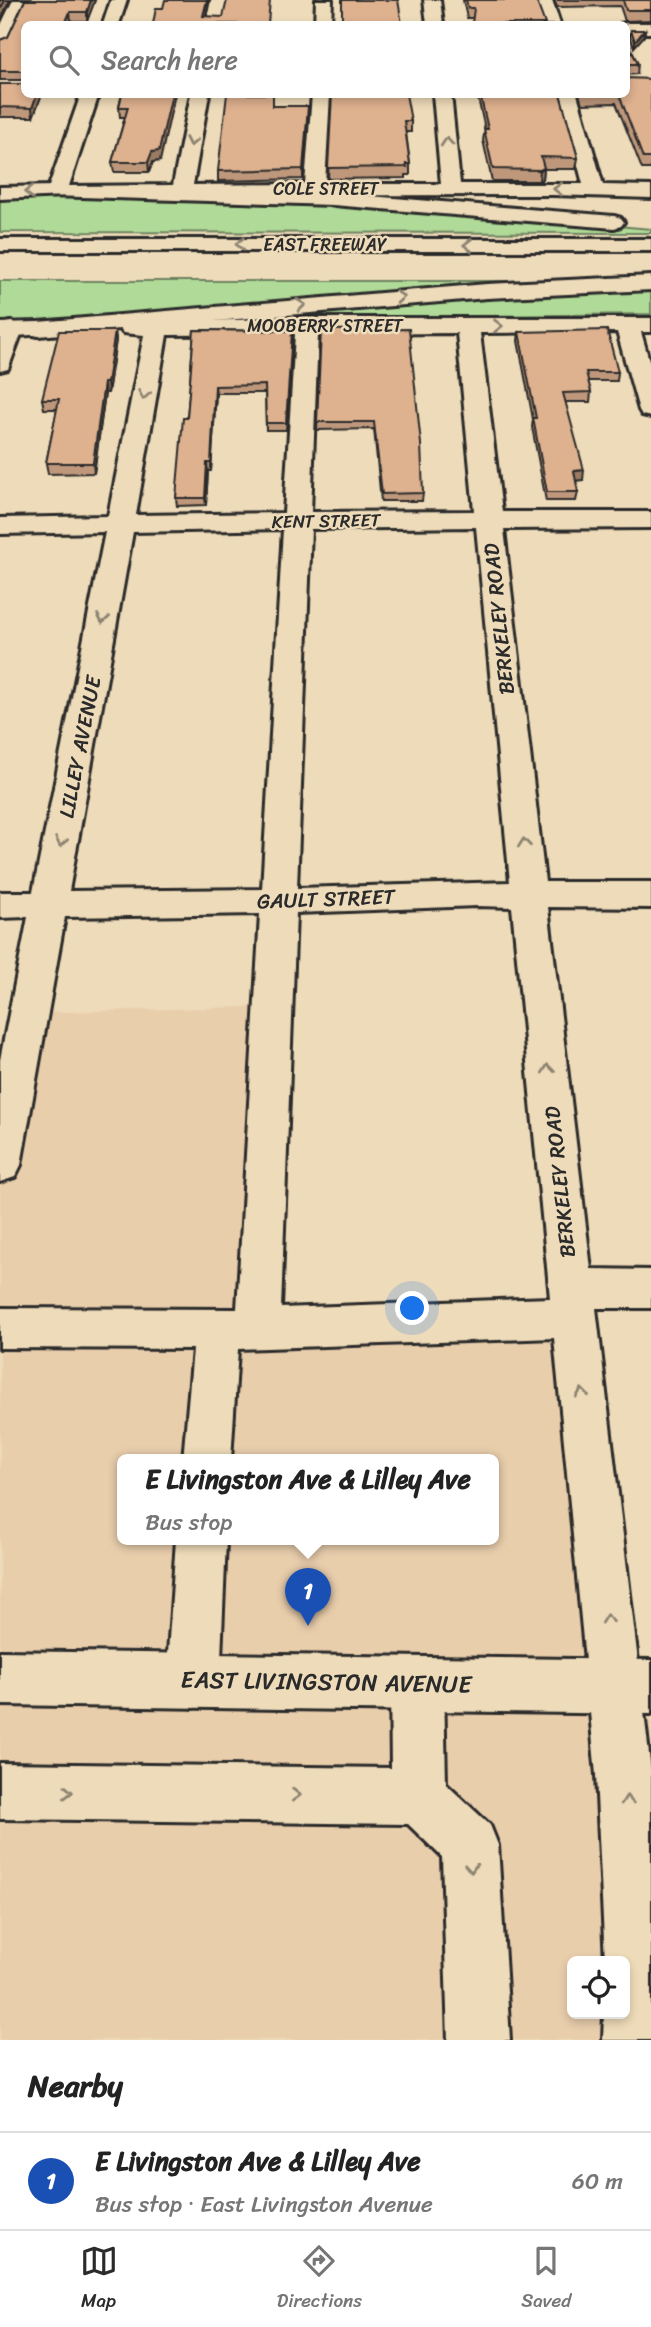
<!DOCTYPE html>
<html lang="en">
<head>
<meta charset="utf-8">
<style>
	:root { --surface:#fff; --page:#f2f2f2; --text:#222; --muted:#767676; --line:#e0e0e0; --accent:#2b2b2b }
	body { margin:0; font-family:Sriracha,sans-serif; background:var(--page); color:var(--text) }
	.controls { position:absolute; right:21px; bottom:21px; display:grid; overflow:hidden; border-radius:10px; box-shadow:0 4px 10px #0003 }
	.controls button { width:63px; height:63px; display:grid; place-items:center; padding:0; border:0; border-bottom:2px solid var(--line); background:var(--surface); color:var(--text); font:35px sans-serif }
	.you { position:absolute; left:413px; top:1309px; width:24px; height:24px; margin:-18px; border:5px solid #fff; border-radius:50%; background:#1a73e8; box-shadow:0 0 0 10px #1a73e833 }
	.badge { display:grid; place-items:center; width:46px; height:46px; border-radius:50%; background:var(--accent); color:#fff; font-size:23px; font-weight:700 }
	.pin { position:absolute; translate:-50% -58px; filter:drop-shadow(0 2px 4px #0008) }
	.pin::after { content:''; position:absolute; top:37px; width:24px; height:21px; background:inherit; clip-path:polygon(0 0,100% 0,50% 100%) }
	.popup { position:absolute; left:117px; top:1454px; width:382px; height:91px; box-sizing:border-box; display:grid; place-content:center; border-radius:10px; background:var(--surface); filter:drop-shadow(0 2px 5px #0005); font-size:23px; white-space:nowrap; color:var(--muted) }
	.popup b { font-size:26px; color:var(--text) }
	.popup::after { content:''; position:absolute; left:50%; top:100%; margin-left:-14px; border:14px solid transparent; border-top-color:var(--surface) }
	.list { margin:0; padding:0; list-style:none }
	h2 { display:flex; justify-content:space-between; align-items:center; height:91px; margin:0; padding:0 28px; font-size:30px }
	h2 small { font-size:23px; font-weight:400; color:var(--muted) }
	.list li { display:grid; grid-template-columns:46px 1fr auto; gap:21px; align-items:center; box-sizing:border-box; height:98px; padding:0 28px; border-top:2px solid var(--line) }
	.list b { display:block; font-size:26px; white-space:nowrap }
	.list p { margin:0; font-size:23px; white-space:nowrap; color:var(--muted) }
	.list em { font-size:23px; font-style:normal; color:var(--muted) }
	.icon { flex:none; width:38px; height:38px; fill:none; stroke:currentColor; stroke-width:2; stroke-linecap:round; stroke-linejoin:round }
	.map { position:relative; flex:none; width:651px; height:2040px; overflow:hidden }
	.search { position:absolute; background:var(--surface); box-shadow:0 4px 10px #0003; left:21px; right:21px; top:21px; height:77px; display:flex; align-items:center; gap:18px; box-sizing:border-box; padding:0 24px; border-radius:10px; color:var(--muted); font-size:26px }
	.sheet { height:189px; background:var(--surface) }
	nav { display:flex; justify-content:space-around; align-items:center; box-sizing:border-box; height:98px; border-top:2px solid var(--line); background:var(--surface); font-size:19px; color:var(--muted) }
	nav a { display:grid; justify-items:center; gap:4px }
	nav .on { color:var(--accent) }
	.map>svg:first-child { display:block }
</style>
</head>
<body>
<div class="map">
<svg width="651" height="2040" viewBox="0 0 651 2040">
	<rect width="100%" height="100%" fill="#eedbb9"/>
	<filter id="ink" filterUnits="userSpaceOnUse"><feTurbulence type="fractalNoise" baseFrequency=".0143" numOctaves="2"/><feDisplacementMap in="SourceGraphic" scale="14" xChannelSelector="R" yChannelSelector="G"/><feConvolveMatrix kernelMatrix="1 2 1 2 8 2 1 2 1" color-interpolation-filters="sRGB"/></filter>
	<g filter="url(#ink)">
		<path fill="#e9ceac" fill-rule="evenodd" d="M282,1006L267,1335L574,1310L610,1674L651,1675V2040H0V1155L26,1013ZM122,1460H494V1540H122ZM572,1961H625V2014H572Z"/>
		<g fill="#b0da97" stroke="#6e8261" stroke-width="2">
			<polygon points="151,196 435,210 651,229 651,233 0,232 0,198"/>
			<polygon points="0,281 519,281 520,284 328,296 41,321 0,321"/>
			<polygon points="651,289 651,314 213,319 507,295"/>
		</g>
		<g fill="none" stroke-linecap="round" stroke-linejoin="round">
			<g stroke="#2b2b2b" stroke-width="6">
				<g id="minor">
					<polygon points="111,0 127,0 119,24 103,24"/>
					<polygon points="211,0 227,0 222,24 206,24"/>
					<polygon points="316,0 332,0 331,24 315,24"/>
					<polygon points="424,0 440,0 443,24 427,24"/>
					<polygon points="536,0 552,0 560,24 544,24"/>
					<polygon points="626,23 651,23 651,33 626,33 626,24 620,24"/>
					<polygon points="81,94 99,94 69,186 173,185 191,94 209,94 193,185 305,184 312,94 330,94 325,184 441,184 433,94 451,94 460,184 583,184 559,94 577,94 603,185 651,186 651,198 553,195 50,196 47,192"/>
					<path d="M307,318H651V332H641L651,367V417L642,415L639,410L617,332L480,333L502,512H651V528L504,529L545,882H651V908L548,907L591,1269L651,1270V1308H596L651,1771V2040H603L604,2014H625V1961H605L596,1775L554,1338L238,1349L231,1460H183L193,1349L0,1348V1308L237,1309L260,914L65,917L21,1165L15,1177L0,1182V1060L28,917L0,918V892H33L105,532L0,534V518L108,516L144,335L123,333L119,328L123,323ZM457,333L474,511L311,512L318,334ZM295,334L284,513L136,515L167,335ZM476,527L510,882L297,888L311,529ZM283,529L262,889L69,891L133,532ZM477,906L512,907L550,1298L281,1308L296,913Z"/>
					<polygon points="11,322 19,324 23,329 8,369 0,371 0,328 3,324"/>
					<polygon points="176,1540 226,1540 220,1681 212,1700 193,1708 174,1700 166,1681"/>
					<polygon points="417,1657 436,1665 444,1684 446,1784 490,1825 498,1845 510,2040 448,2040 442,1857 408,1824 0,1819 0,1763 391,1768 390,1684 398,1665"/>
				</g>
			</g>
			<g stroke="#2b2b2b" stroke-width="6">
				<g id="major">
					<polygon points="13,0 29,0 8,44 0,49 0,27"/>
					<polygon points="57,186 64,188 67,192 64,196 0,199 0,187"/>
					<polygon points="38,322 46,324 50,329 46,334 0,337 0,323"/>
					<polygon points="0,1651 651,1660 651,1714 0,1705"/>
				</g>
			</g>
			<g stroke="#2b2b2b" stroke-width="6">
				<g id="highway">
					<polygon points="57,186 333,193 614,216 621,218 624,222 621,226 614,228 333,205 50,196 47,192 50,188"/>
					<rect x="0" y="239" width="651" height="12"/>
					<polygon points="651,276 651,290 487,298 38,336 30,334 26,329 30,324 38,322 487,284"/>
				</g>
			</g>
			<use href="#minor" fill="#eedbb9" fill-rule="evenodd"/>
			<use href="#major" fill="#eedbb9" fill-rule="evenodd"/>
			<use href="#highway" fill="#eedbb9" fill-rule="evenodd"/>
		</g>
		<g fill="#bf987b" stroke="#2b2b2b" stroke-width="2">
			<polygon points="25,0 95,0 87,21 71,21 69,24 24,24 24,80 0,80 0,40 8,37"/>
			<polygon points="342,0 402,24 342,24"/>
			<polygon points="463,0 536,0 472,18 467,18"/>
			<polygon points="554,0 651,0 651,20 625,21 620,6 557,7"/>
			<polygon points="631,30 645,30 644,36 634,47 630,36"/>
			<polygon points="626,39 638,64 637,74 626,75"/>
			<polygon points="651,79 651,169 642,169 616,103 582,104 579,94 626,94"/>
			<polygon points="0,84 24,94 42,94 33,117 0,117"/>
			<polygon points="122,94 160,161 153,162 149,172 114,172 112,162 125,117 120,117 119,107"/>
			<polygon points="332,94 411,121 411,132 406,132 410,164 410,175 406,175 406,178 328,179"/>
			<polygon points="477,94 560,94 578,158 576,169 544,169 543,179 539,181 492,181 483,140 485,129"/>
			<polygon points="274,106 308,116 303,179 218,181 218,171"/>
			<polygon points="194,330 292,331 286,430 266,430 265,393 216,393 211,471 208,471 206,505 177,506 176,498 187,418"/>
			<polygon points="321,330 423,493 422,501 381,501 374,429 317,430"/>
			<polygon points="115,331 116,340 108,393 105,393 94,473 48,474 46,463 57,409 44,409 42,399"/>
			<polygon points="519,332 618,372 617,381 588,381 591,392 590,402 565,402 583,480 576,481 578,492 576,501 546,501 532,427 533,419 518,341"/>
		</g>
		<g fill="#9b7c64" stroke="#2b2b2b" stroke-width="2">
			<polygon points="5,0 10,0 0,21 0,9"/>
			<polygon points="91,0 95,0 87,21 87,12"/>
			<polygon points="207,0 209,0 204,24 203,16"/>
			<polygon points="70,12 71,21 69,24 65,24"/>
			<polygon points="645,30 644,36 634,47 635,41"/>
			<polygon points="37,94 42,94 33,117 32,108"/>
			<polygon points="172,94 175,94 160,161 153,162 149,172 148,162"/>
			<polygon points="308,106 308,116 303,179 303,169"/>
			<polygon points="544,168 543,179 539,181 540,170"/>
			<polygon points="115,331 116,340 108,393 107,383"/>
			<polygon points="104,383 105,393 94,473 93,463"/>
			<polygon points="215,386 216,393 211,471 211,463"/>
			<polygon points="207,463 208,471 206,505 205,498"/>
			<polygon points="584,470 583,480 572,481 574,471"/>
		</g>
		<g fill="#deb18f" stroke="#2b2b2b" stroke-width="2">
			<polygon points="0,0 5,0 0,9"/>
			<polygon points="25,0 91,0 87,12 70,12 65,24 24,24 24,71 0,71 0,40 8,37"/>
			<polygon points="165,0 207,0 203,16 223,17 227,0 270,0 268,24 153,24 156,8 163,8"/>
			<polygon points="342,0 398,0 402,24 367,24 367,21 342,21"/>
			<polygon points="466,0 536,0 545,24 472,24 474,8 468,8"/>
			<polygon points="623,0 651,0 651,10 626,10"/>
			<polygon points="631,30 645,30 635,41"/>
			<polygon points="626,39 638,64 626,64"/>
			<polygon points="626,78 651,79 651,158 643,158 619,94 626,94"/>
			<polygon points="0,84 24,84 24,94 37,94 32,108 0,107"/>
			<polygon points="122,94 172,94 159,151 152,152 148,162 112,162 128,107 119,107"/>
			<polygon points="227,94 273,94 273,106 308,106 303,169 218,171"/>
			<polygon points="332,94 406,94 411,121 404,121 410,164 406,164 407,167 328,168"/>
			<polygon points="480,94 560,94 578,158 541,157 544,168 540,170 493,169 484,129 488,129"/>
			<polygon points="409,329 421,444 423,493 382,494 374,422 317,422 321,330"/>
			<polygon points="194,330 292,331 286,423 266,423 265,385 215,386 211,463 207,463 205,498 176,498 183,418 187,418"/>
			<polygon points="607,330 618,372 586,372 591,392 563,393 584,470 574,471 578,492 547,492 533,418 536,418 519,332"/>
			<polygon points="59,331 115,331 107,383 104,383 93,463 46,463 59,399 42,399"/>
		</g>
		<defs><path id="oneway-chevron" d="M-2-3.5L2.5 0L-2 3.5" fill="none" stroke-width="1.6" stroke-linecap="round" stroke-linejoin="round" transform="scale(1.75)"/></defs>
		<g stroke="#8c8372">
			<use href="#oneway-chevron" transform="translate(191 142) rotate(101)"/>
			<use href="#oneway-chevron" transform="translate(447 142) rotate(-95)"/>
			<use href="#oneway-chevron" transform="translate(558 189) rotate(-179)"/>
			<use href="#oneway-chevron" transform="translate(29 192) rotate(179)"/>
			<use href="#oneway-chevron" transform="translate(240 244) rotate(-180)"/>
			<use href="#oneway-chevron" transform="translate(468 245) rotate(-180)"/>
			<use href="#oneway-chevron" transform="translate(400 297) rotate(-4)"/>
			<use href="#oneway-chevron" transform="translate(301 305) rotate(-5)"/>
			<use href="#oneway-chevron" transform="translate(498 326)"/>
			<use href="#oneway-chevron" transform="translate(144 395) rotate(101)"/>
			<use href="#oneway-chevron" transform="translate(103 619) rotate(100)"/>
			<use href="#oneway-chevron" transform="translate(61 842) rotate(101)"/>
			<use href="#oneway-chevron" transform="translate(524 843) rotate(-96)"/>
			<use href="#oneway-chevron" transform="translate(548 1069) rotate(-96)"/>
			<use href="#oneway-chevron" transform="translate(582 1393) rotate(-96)"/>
			<use href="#oneway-chevron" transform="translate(607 1619) rotate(-96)"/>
			<use href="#oneway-chevron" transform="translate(68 1792) rotate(1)"/>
			<use href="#oneway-chevron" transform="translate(296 1795) rotate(1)"/>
			<use href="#oneway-chevron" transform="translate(627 1800) rotate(-94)"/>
			<use href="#oneway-chevron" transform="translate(471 1868) rotate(87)"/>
		</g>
	</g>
	<g text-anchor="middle" stroke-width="5" stroke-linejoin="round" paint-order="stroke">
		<g font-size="18" fill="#2b2b2b" stroke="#eedbb9">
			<text x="326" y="195">COLE STREET</text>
			<text x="325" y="251">EAST FREEWAY</text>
			<text x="325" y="332">MOOBERRY STREET</text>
			<text transform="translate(326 521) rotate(-1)" y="6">KENT STREET</text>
		</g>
		<g font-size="21" fill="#2b2b2b" stroke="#eedbb9">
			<text transform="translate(499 619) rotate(-96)" y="7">BERKELEY ROAD</text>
			<text transform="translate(80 747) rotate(-79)" y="7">LILLEY AVENUE</text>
			<text transform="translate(326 899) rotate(-2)" y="7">GAULT STREET</text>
			<text transform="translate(560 1182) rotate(-96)" y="7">BERKELEY ROAD</text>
		</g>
		<g font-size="24" fill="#2b2b2b" stroke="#eedbb9">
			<text transform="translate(326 1682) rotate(1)" y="8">EAST LIVINGSTON AVENUE</text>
		</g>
	</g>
</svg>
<div class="controls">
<button><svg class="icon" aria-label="locate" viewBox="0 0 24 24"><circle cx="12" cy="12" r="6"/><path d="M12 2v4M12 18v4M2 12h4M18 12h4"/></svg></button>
</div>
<div class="you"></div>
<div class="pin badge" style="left:308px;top:1626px;background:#1a4fb4">1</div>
<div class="popup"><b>E Livingston Ave &amp; Lilley Ave</b>Bus stop</div>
<div class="search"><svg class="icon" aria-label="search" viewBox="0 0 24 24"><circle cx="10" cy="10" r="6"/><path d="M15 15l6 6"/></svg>Search here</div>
</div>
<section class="sheet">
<h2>Nearby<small></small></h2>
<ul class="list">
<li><span class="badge" style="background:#1a4fb4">1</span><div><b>E Livingston Ave &amp; Lilley Ave</b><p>Bus stop · East Livingston Avenue</p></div><em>60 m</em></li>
</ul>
</section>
<nav>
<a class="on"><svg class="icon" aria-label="map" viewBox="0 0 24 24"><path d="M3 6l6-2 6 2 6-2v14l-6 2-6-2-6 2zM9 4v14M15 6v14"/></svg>Map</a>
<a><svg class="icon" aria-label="directions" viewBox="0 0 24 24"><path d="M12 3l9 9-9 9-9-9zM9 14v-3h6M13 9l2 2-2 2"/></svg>Directions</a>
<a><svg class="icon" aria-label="saved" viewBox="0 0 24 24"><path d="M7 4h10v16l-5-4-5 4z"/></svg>Saved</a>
</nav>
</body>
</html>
